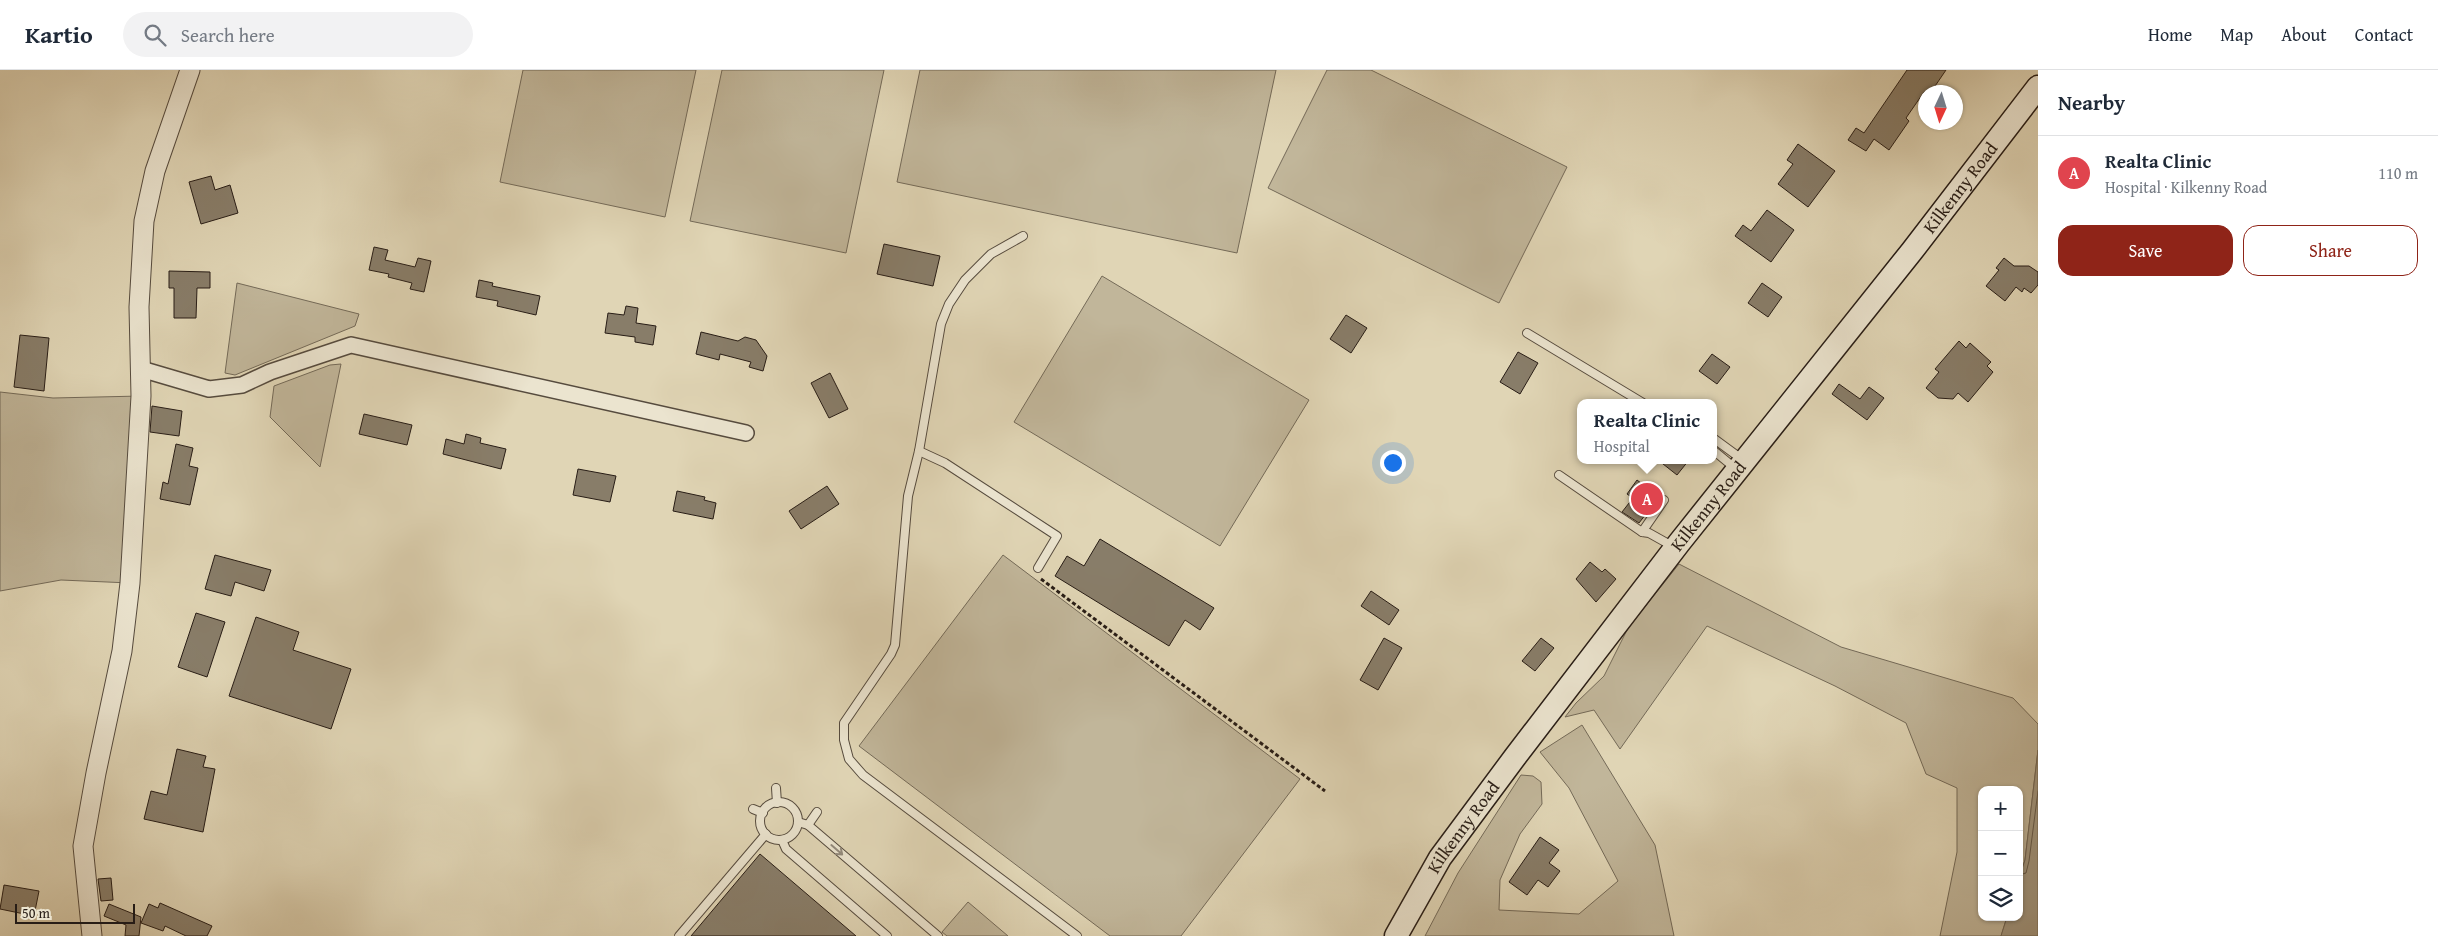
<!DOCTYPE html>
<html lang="en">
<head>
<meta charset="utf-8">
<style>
	:root { --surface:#fff; --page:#f2f2f3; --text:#1f2937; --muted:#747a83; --line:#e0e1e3; --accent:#8f2418 }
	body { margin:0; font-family:"Gentium Book Plus",serif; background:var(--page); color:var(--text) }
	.controls { position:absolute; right:15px; bottom:15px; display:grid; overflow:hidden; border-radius:10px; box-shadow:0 1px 4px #0004 }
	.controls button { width:45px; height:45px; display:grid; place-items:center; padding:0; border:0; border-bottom:1px solid var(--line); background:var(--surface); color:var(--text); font:25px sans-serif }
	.compass { position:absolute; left:1918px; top:15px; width:45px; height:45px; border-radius:50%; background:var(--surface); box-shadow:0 1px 4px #0004; rotate:184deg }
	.scale { position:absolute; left:15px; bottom:12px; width:120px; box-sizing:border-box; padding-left:5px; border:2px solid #281d16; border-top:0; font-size:14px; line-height:18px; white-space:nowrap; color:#281d16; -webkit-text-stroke:4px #ebe4cf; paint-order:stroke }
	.you { position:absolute; left:1392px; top:392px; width:18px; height:18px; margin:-12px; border:4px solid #fff; border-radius:50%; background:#1a73e8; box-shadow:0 0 0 8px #1a73e833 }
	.badge { display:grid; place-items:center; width:32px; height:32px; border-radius:50%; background:var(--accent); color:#fff; font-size:16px; font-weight:700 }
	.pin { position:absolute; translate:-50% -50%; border:2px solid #fff; box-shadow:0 1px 5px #0006 }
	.popup { position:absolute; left:1577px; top:329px; width:140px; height:65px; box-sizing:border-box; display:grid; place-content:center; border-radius:10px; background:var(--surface); filter:drop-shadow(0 1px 4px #0005); font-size:16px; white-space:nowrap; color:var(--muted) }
	.popup b { font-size:19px; color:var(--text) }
	.popup::after { content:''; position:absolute; left:50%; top:100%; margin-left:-10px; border:10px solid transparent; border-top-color:var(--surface) }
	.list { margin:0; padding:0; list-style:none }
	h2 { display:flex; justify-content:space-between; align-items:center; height:65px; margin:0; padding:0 20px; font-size:21px }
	h2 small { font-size:16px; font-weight:400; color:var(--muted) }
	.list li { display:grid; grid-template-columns:32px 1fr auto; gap:15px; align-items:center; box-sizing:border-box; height:75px; padding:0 20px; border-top:1px solid var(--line) }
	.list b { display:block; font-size:19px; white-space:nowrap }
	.list p { margin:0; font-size:16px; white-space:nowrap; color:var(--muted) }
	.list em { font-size:16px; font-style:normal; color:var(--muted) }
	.actions { display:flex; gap:10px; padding:15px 20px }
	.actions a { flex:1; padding:11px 0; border:1px solid var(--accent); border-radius:15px; text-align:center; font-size:18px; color:var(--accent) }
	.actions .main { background:var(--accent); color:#fff }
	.icon { flex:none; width:28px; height:28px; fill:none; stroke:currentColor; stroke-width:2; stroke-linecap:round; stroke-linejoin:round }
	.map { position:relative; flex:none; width:2038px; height:866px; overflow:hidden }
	header { display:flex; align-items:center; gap:30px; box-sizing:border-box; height:70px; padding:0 25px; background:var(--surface); border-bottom:1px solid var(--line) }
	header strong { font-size:24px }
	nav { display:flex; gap:28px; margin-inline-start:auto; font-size:18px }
	.search { width:350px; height:45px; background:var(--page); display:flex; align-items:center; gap:12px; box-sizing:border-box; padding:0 18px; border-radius:28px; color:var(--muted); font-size:19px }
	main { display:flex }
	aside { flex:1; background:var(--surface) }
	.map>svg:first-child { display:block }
</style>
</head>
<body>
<header>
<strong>Kartio</strong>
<div class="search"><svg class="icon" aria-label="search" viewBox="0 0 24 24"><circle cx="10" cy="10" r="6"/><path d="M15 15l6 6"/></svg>Search here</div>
<nav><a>Home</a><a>Map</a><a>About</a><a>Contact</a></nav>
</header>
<main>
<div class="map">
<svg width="2038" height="866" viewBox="0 0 2038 866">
	<rect width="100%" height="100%" fill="#e0d5b5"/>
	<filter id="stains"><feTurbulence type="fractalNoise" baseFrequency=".004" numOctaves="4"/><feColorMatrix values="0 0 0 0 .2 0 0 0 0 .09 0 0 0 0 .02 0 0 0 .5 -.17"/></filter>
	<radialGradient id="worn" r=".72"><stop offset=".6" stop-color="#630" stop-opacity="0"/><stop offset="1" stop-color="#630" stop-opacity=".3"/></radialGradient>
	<g fill="#c1b69a" stroke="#746a58">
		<polygon points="523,0 696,0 665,147 500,112"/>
		<polygon points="722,0 884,0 846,183 690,151"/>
		<polygon points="920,0 1276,0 1237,183 897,112"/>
		<polygon points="1327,0 1371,0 1567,97 1499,233 1268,118"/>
		<polygon points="1102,206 1309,330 1220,476 1014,352"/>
		<polygon points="237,213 359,244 355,256 235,305 225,303"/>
		<polygon points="341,294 320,397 270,347 274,316 330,295"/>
		<polygon points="0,322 53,328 141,326 130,513 61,510 0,521"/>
		<polygon points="1003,485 1300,709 1181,866 1110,866 859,676"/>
		<polygon points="1679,494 1841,577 2013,628 2038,654 2038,680 2025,790 2019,808 2019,720 1982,720 1982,847 2007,847 2001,866 1940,866 1957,782 1957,718 1926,704 1906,653 1835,616 1707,556 1620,679 1594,640 1565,647 1576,633 1604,606 1628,558"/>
		<polygon points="1582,655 1655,775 1674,866 1425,866 1458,803 1521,705 1533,706 1541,712 1542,734 1520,764 1500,810 1499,840 1579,844 1618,811 1569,718 1540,682"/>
		<polygon points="968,832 1008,866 947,866 942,862"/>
	</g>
	<polygon fill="#a1967f" stroke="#716655" points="2038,680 2038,866 2001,866 2007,847 2019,847 2019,808 2025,790"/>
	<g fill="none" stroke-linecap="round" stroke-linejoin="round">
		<polyline stroke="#645a4a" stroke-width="1" points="2019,805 2026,803 2029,791 2038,721"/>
	</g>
	<g fill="#887d69" stroke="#281d16">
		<polygon points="1907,0 1946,0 1931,22 1924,22 1906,48 1909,51 1889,80 1874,69 1866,81 1848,70 1856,58 1864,63"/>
		<polygon points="1798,74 1835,101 1808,137 1778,114 1793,94 1787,90"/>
		<polygon points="211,106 215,120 230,115 238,143 201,154 189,112"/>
		<polygon points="1767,140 1794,160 1771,192 1735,166 1743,155 1751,161"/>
		<polygon points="884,174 940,186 933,216 877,204"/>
		<polygon points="374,177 388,180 385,190 415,197 418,188 431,191 424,222 410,219 412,213 388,207 389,204 369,200"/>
		<polygon points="2004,188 2014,196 2029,196 2038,202 2038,215 2031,223 2024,218 2022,222 2016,217 2005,231 1986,216 1999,200 1996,198"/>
		<polygon points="169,201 210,202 210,218 197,218 196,248 174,248 174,218 169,218"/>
		<polygon points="479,210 493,213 492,216 540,226 536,245 497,236 498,231 476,227"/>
		<polygon points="1762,213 1782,227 1768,247 1748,233"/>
		<polygon points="626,236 638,238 636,253 656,256 653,275 635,272 635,267 605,263 608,243 624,245"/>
		<polygon points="1346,245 1367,258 1351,283 1330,269"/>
		<polygon points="701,262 738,271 745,267 756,270 767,286 763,301 749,297 751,292 720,284 719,290 696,284"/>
		<polygon points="20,265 49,268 44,321 14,317"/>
		<polygon points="1959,271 1966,278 1970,273 1991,292 1987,296 1993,302 1968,332 1958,323 1953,329 1938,328 1926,318 1939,302 1935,299"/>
		<polygon points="1518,282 1538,293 1520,324 1500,312"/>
		<polygon points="1712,284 1730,297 1717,314 1699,301"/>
		<polygon points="830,303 848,339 829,348 811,313"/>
		<polygon points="1839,314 1860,329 1869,317 1884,328 1867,350 1832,324"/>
		<polygon points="152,336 182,341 179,366 150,362"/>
		<polygon points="364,344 412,355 407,375 359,364"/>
		<polygon points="466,364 481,368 480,373 506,379 501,399 443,384 446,369 464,374"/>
		<polygon points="176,374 193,378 189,396 198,398 190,435 160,429 163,412 168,414"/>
		<polygon points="1658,390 1689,390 1677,405"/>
		<polygon points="578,399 616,406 610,432 573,425"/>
		<polygon points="1637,410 1659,427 1639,453 1622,442 1633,428 1627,424"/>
		<polygon points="827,416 839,434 801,459 789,441"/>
		<polygon points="677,421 705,427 704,430 716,433 713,449 673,441"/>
		<polygon points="1100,469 1214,538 1200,560 1185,550 1169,576 1055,506 1067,486 1084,496"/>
		<polygon points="215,485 271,500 264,521 235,512 231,526 205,519"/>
		<polygon points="1590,492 1602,502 1605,499 1616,509 1596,532 1576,509"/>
		<polygon points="1371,521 1399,540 1389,555 1361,536"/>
		<polygon points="196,543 225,552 207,607 178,597"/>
		<polygon points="256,547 299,562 293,580 351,599 331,659 229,626"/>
		<polygon points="1384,568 1402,578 1378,620 1360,610"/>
		<polygon points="1541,568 1554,578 1535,601 1522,591"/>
		<polygon points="177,679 206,686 203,697 215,699 203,762 144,749 151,721 167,725"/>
		<polygon points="1540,767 1559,780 1549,793 1560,801 1548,817 1538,810 1527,825 1509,812"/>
		<polygon points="760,784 856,866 691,866"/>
		<polygon points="111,808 113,830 101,831 98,809"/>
		<polygon points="4,815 39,821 34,846 0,839"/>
		<polygon points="160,833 212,856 207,866 186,866 165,856 163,861 141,853 149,834 158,838"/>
		<polygon points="109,834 141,847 139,866 125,866 126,855 104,846"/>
	</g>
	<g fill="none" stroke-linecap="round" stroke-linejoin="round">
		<g stroke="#564b3e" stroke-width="10">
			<g id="service">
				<polyline points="1023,166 991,184 965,210 949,234 941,254 919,381 908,426 895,575 891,584 844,653 844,670 849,689 863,705 1077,866"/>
				<polyline points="1527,263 1643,333"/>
				<polyline points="1713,368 1743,390"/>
				<polyline points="1713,380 1736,399"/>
				<polyline points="919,381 945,393 1057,466 1038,498"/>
				<polyline points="1559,405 1642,462 1649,463 1674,477"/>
				<polyline points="1642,462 1664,430"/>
				<polyline points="776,718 777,733"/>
				<circle cx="779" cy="751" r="19"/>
				<polyline points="753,739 763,743"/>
				<polyline points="798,752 808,755 938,866"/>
				<polyline points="808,755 817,742"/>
				<polyline points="782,770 786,779 887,866"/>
				<polyline points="679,866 766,764"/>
			</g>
		</g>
		<g stroke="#564b3e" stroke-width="18">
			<polyline id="minor" points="141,299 209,319 242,315 270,302 351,275 746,363"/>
		</g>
		<g stroke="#564b3e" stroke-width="21">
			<polyline id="tertiary" points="92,866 83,776 96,703 122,581 130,513 141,326 139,237 144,151 155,101 190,0"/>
		</g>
		<g stroke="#281d16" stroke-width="25">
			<g id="secondary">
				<path id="s1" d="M1396,866L1440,788L1515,687L1679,473L1912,181L2038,17"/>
			</g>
		</g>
		<polyline stroke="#281d16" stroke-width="3" stroke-dasharray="4 2.5" stroke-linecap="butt" points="1041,509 1325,721"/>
		<use href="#service" stroke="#ebe4cf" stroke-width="8"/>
		<use href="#minor" stroke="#ebe4cf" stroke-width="15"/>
		<use href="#tertiary" stroke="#ebe4cf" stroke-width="19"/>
		<use href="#secondary" stroke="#ebe4cf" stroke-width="22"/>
	</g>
	<defs><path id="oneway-shaft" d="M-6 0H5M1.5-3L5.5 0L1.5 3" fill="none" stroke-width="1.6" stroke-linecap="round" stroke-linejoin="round" transform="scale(1.25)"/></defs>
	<use stroke="#938a7c" href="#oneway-shaft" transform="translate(837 780) rotate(41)"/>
	<g text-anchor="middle" stroke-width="4.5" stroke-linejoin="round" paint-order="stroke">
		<g font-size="18" fill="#281d16" stroke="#ebe4cf">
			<text dy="6" stroke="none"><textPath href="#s1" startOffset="938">Kilkenny Road</textPath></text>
			<text dy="6" stroke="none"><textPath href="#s1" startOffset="532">Kilkenny Road</textPath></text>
			<text dy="6" stroke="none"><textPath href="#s1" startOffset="128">Kilkenny Road</textPath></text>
		</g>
	</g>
	<rect width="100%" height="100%" filter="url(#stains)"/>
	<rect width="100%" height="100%" fill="url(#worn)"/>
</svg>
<div class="controls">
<button>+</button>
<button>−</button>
<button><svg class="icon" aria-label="layers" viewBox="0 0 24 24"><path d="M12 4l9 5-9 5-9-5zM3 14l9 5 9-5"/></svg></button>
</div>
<svg class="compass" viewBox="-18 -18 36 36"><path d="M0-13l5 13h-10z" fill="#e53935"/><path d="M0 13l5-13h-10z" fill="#747a83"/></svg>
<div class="scale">50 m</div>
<div class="you"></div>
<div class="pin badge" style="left:1647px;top:429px;background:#e0444e">A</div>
<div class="popup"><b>Realta Clinic</b>Hospital</div>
</div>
<aside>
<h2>Nearby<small></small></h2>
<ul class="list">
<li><span class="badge" style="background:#e0444e">A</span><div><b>Realta Clinic</b><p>Hospital · Kilkenny Road</p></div><em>110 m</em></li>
</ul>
<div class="actions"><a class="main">Save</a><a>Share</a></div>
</aside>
</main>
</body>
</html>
